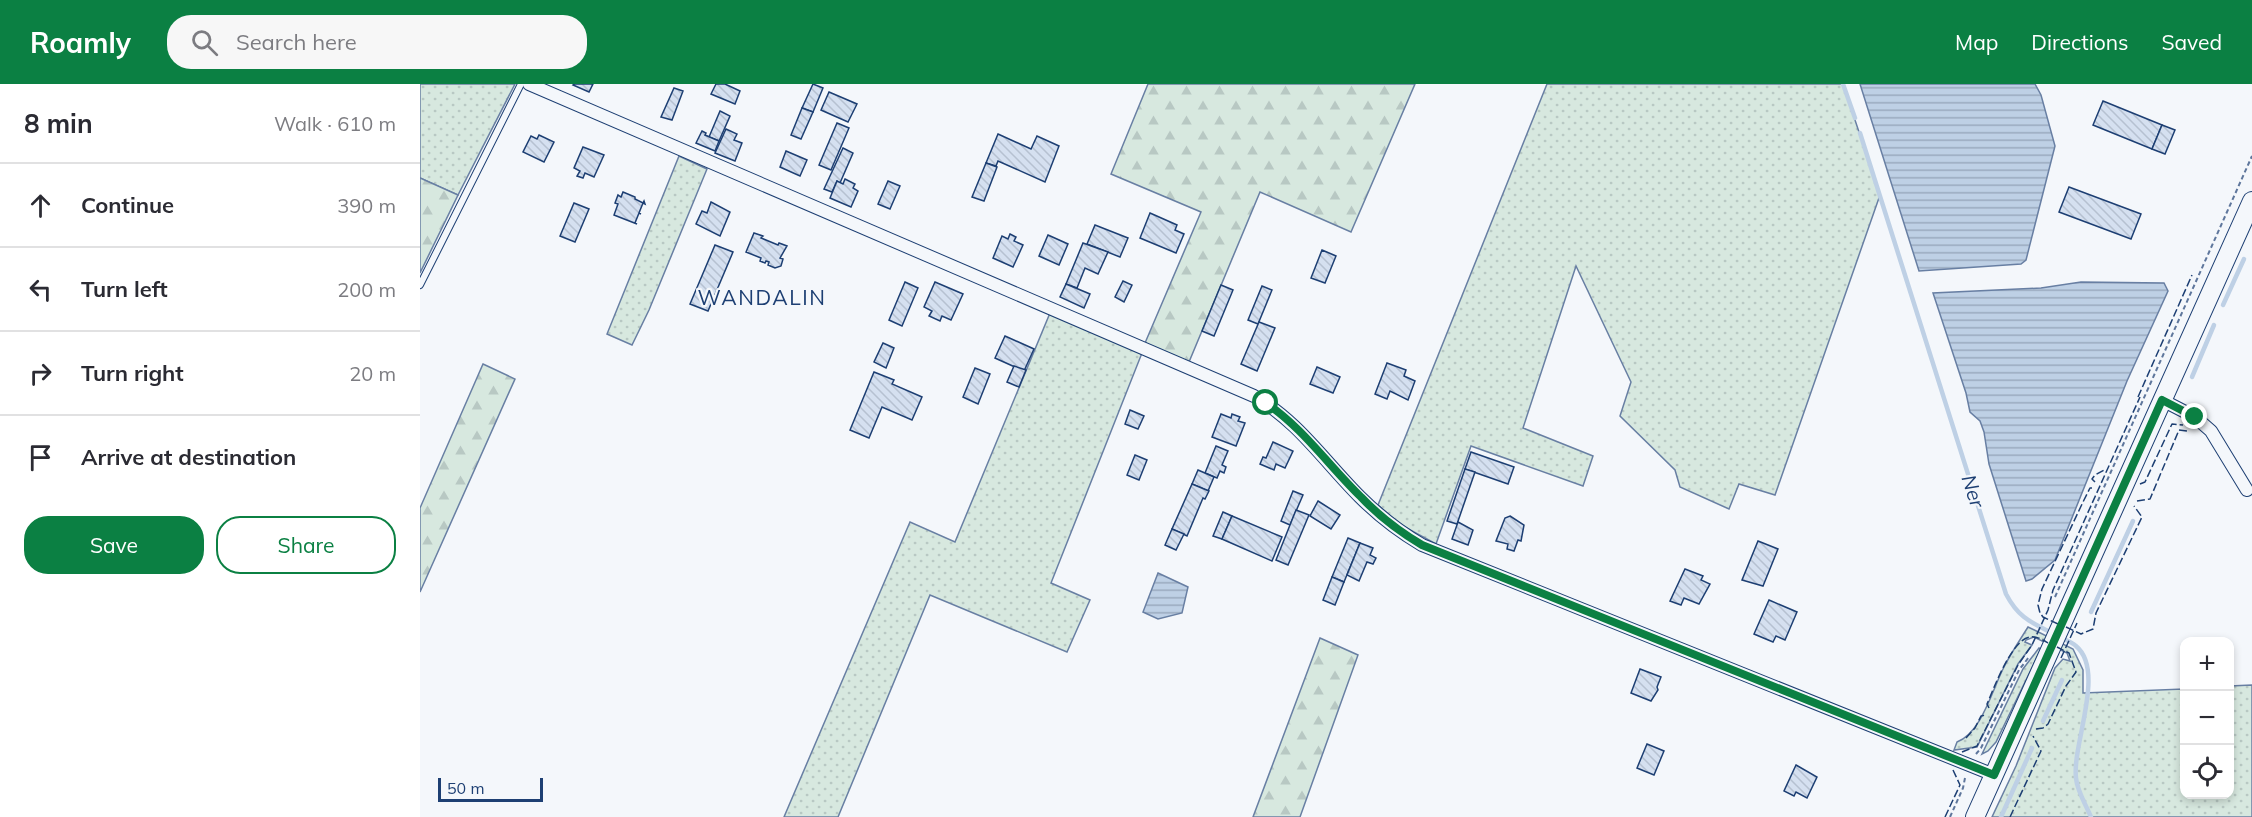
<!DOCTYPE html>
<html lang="en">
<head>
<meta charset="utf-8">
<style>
	:root { --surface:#fff; --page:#f7f7f7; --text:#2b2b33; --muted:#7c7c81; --line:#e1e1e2; --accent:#0b8043 }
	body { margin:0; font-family:Mulish,sans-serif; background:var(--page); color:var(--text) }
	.controls { position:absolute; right:18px; bottom:18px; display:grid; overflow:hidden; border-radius:12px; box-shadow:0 3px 9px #0003 }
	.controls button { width:54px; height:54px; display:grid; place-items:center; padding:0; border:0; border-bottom:2px solid var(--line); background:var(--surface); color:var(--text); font:30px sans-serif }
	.scale { position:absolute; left:18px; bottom:15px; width:105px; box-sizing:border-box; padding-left:6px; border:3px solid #1d3f73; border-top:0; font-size:16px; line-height:21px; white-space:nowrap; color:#1d3f73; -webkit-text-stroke:4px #f4f7fb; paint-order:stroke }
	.stop { position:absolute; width:18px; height:18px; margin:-14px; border:4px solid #0b8043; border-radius:50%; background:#fff }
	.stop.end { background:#0b8043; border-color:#fff; box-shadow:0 2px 6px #0008 }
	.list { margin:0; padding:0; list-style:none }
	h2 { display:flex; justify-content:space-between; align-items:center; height:78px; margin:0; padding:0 24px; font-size:26px }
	h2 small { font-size:20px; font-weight:400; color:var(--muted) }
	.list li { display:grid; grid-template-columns:39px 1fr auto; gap:18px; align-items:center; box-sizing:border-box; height:84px; padding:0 24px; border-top:2px solid var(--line) }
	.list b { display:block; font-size:22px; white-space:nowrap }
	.list em { font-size:20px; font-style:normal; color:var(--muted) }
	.actions { display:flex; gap:12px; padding:18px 24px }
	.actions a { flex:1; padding:14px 0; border:2px solid var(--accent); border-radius:24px; text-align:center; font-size:21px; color:var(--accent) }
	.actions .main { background:var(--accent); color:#fff }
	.icon { flex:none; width:33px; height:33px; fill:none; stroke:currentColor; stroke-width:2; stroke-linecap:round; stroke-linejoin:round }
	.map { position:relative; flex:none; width:1832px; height:733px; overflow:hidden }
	header { display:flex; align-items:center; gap:36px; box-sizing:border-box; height:84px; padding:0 30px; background:var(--accent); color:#fff }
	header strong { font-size:28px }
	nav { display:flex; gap:33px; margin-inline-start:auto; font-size:21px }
	.search { width:420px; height:54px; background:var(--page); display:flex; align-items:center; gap:15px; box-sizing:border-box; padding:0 21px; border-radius:24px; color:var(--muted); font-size:22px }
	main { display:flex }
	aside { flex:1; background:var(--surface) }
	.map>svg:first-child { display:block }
</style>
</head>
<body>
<header>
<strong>Roamly</strong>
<div class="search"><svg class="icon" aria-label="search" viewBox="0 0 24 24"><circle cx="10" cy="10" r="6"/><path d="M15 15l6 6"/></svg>Search here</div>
<nav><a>Map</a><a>Directions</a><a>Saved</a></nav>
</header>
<main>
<aside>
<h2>8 min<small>Walk · 610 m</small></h2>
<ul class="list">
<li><svg class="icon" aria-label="ahead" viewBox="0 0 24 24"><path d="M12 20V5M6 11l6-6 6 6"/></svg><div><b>Continue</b></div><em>390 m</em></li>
<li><svg class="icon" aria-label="left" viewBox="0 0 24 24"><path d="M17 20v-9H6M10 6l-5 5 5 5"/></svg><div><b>Turn left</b></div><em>200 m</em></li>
<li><svg class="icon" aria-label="right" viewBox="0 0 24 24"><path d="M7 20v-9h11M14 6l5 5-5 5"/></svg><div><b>Turn right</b></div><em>20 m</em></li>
<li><svg class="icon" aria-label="arrive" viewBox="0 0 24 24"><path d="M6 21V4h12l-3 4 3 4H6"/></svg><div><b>Arrive at destination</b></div></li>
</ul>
<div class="actions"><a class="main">Save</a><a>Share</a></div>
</aside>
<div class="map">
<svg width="1832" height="733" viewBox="0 0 1832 733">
	<defs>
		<pattern id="green-dots" width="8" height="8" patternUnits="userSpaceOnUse" patternTransform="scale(1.5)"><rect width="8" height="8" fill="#d7e8df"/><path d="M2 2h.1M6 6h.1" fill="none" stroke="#b8c8c3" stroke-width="1.8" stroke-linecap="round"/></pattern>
		<pattern id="forest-firs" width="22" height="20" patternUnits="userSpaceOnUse" patternTransform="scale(1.5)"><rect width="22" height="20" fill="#d7e8df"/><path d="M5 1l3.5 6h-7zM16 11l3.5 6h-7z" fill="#b8c8c3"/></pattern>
		<pattern id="water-rules" width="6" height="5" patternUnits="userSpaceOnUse" patternTransform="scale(1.5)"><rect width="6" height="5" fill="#bed0e5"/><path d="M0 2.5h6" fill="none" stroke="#9aaabe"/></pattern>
		<pattern id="building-back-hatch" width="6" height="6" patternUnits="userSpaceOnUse" patternTransform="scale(1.5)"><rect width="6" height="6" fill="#d5e0f0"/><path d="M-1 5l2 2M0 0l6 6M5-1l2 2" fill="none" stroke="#b6c1d1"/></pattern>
	</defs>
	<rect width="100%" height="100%" fill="#f4f7fb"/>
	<g fill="url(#green-dots)" stroke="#687fa3" stroke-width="1.5">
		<polygon points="0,0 95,0 38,111 0,94"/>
		<polygon points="1127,0 1423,0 1460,111 1355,411 1319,400 1309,425 1260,403 1255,386 1200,332 1211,298 1156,182 1103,344 1173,372 1163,402 1051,362 1016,460 981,441 958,421"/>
		<polygon points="259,72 287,85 229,226 212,261 187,250"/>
		<polygon points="630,229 722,269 631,499 670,516 647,568 510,511 418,733 364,733 490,438 535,458"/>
		<path d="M1608,543L1653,565L1663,586V609L1764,605V710H1810V602L1832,601V733H1572L1596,682L1635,584L1643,575L1650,577L1647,569L1614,553L1606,556L1605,558L1612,561L1598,580L1557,663L1534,666L1537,658C1562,648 1572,606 1584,583C1591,569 1600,556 1608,543Z"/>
		<polygon points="1619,564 1621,565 1576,658 1568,667 1562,670 1603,585"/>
	</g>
	<g fill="url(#forest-firs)" stroke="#687fa3" stroke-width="1.5">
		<polygon points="728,0 995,0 931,148 840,108 769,278 725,259 781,128 691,90"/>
		<polygon points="0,94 38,111 0,189"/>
		<polygon points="63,280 95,295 0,508 0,424"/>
		<polygon points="900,554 938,571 880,733 833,733"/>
	</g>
	<g fill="url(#water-rules)" stroke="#687fa3" stroke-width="1.5">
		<polygon points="1440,0 1615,0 1621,11 1635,62 1606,176 1601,180 1499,187"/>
		<polygon points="1661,198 1744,199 1748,207 1707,297 1635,476 1612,495 1606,497 1569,380 1564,348 1560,337 1550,328 1546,309 1513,209 1621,204"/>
		<polygon points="738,489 768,503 762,529 738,535 723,528"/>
	</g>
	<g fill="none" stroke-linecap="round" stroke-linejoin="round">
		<g stroke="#bed0e5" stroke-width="4.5">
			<polyline points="1423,0 1435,34"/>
			<path d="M1440,49L1586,510C1598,533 1610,538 1632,549"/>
			<polyline points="1803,221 1824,175"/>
			<polyline points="1772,293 1794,241"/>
			<polyline points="1671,528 1713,437"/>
			<path d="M1640,553C1645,556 1652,558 1656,562C1686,587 1652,660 1656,694C1657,707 1666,721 1671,733"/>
			<polyline points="1623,637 1642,596"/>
			<polyline points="1581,733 1612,664"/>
		</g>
	</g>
	<g fill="url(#building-back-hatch)" stroke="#1d3f73" stroke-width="1.5">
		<polygon points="154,0 173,0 169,8 153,1"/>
		<polygon points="296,0 305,0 320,7 315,20 291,10"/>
		<polygon points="393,0 403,4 393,28 382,24"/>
		<polygon points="254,4 263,7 252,36 241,33"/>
		<polygon points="409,8 437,20 428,38 401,26"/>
		<polygon points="1683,17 1742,41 1732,65 1673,41"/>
		<polygon points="382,24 393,28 381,55 371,51"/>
		<polygon points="300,27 310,32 299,57 289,53"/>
		<polygon points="417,39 429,44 411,86 399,81"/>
		<polygon points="1742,41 1755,46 1745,70 1732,65"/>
		<polygon points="306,45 317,50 314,56 322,59 315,77 295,69"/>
		<polygon points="282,47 286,49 285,51 299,57 295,67 276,59"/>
		<polygon points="578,50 611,65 617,52 639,62 625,98 578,77 576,82 566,79"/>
		<polygon points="119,51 134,58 124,78 103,68 111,52 117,55"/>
		<polygon points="163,63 184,71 174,93 165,89 163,94 157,92 160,87 154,84"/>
		<polygon points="423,64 433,69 420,99 417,97 412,108 404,105"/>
		<polygon points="366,67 387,76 380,92 360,83"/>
		<polygon points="566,79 577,83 564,117 552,113"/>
		<polygon points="425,95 435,100 433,104 438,107 431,123 410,114 417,97 423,100"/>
		<polygon points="468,97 480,102 470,125 458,120"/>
		<polygon points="1649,103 1721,130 1711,155 1639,128"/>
		<polygon points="203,108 215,113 215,115 223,119 224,117 225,120 223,119 219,129 221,130 219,129 215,139 217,140 194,131 198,120 195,119 198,111 201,113"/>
		<polygon points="291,118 310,128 300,152 276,140 282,127 287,129"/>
		<polygon points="154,119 169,125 155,158 140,152"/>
		<polygon points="730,129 757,141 755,146 764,150 756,169 720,154"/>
		<polygon points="675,141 708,154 700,173 667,160"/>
		<polygon points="334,149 343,152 341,154 358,161 359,159 367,162 360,174 363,175 361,182 355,184 348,181 349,178 346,177 345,179 340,177 341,174 326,168"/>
		<polygon points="590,150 596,153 594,157 603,161 593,183 573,174 582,152 588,155"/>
		<polygon points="628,151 648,160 639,181 619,172"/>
		<polygon points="663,159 688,168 678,190 665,184 657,204 646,200"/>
		<polygon points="295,161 313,168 288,227 270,220"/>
		<polygon points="902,166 916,172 905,199 891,194"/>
		<polygon points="703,197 712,201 704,218 695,213"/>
		<polygon points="485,198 498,204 482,242 469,236"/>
		<polygon points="515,198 543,210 531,236 522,232 520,237 509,232 512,227 504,223"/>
		<polygon points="646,200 670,210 664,224 640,213"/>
		<polygon points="801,201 813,206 794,252 782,247"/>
		<polygon points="842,202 852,206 838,240 828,236"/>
		<polygon points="839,238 855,244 837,287 821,280"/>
		<polygon points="585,252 614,265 604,287 575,274"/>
		<polygon points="463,259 474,264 466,284 454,278"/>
		<polygon points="967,279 986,286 984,292 995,297 988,316 970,307 967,315 955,310"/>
		<polygon points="594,282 606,286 599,303 587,298"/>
		<polygon points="897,283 920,293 913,309 890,300"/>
		<polygon points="555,284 570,290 558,320 543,313"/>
		<polygon points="454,288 474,296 472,300 502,313 492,336 462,323 449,354 430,346"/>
		<polygon points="710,326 724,332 718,345 705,340"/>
		<polygon points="801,330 811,334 812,330 820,333 818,337 825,339 816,362 792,353"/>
		<polygon points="853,358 873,367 865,384 856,380 854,386 840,380 843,373 846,374"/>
		<polygon points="796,362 808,367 802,381 806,383 804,389 800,387 797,394 785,389"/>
		<polygon points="1051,368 1094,383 1088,400 1045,385"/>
		<polygon points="715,371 727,376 719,396 707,391"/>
		<polygon points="1045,385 1055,388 1037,440 1027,437"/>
		<polygon points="778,386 794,393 788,407 772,400"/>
		<polygon points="772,400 789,407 785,415 783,414 767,452 752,445"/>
		<polygon points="873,407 883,411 870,441 861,437"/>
		<polygon points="898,417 920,431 911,445 890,432"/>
		<polygon points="876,426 889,431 868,481 856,476"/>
		<polygon points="803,428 812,432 802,455 793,452"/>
		<polygon points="812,432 862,453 852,477 802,455"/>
		<polygon points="1090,432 1104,441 1101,457 1098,456 1094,467 1087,465 1088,460 1076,457 1085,434"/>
		<polygon points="1038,438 1053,446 1048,461 1032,455"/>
		<polygon points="752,445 764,450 756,466 745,461"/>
		<polygon points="928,454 940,459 924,498 912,493"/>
		<polygon points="1338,457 1358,465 1343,502 1322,496"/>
		<polygon points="940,459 953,464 950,471 956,474 953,480 947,478 939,497 927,491"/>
		<polygon points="1265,485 1283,492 1281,496 1290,500 1279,520 1264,514 1261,521 1250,517"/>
		<polygon points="912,493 924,498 915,521 903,516"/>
		<polygon points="1349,516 1377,528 1365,556 1356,552 1353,558 1334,550"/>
		<polygon points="1220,585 1241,593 1237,603 1238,606 1231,617 1211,609"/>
		<polygon points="1227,660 1244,667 1234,691 1217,684"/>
		<polygon points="1376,681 1397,693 1387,714 1376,708 1374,712 1364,707"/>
	</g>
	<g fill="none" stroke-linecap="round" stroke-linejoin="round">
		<g stroke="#1d3f73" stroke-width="8">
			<polyline id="lane" points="0,201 101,0"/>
		</g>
		<g stroke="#1d3f73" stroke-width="14">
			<g id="street">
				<path d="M109,0L834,312C877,336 905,378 940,413C959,432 980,448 1002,461L1574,691"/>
				<polyline points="1742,316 1775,333 1791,347 1827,406"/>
			</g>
		</g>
		<g stroke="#1d3f73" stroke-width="20">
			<polyline id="secondary" points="1555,733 1832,117"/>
		</g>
		<g stroke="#5e769c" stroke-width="2" stroke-dasharray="4.5 3" stroke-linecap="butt">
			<polyline points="1635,513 1832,72"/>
			<polyline points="1556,670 1561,664 1599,586 1609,573"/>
			<polyline points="1530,733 1543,704 1545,694"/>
		</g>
		<use href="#lane" stroke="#f4f7fb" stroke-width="6"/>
		<use href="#street" stroke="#f4f7fb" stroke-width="12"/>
		<use href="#secondary" stroke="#f4f7fb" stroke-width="18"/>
		<g stroke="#1d3f73" stroke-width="1.5" stroke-dasharray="8 3" stroke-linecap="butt">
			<polyline points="1718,313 1772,191"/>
			<polyline points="1675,398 1672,395 1675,391 1686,385"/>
			<polyline points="1720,400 1725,398 1752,340 1763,341"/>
			<polyline points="1717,417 1730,415 1759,346 1768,347"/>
			<polyline points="1638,540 1623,533 1620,529 1618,521 1622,505 1663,418 1670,404 1672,404"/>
			<polyline points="1646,543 1661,550 1673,545 1676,529 1722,433 1714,422"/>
			<polyline points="1641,574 1657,539"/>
			<path d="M1569,624L1567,620C1574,604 1592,555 1610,553C1617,552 1623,556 1628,559"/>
			<polyline points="1616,645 1623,644 1628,640 1646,602 1656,588 1649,569 1637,563"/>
			<polyline points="1546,654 1555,644 1561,632 1566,631"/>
			<polyline points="1542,668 1557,662 1598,581 1612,561 1628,526 1633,506 1720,313"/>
			<polyline points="1525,733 1540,701 1533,686"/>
			<polyline points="1590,733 1621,667 1613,652"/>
		</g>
	</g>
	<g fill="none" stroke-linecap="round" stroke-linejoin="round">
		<path stroke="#0b8043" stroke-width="8" d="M846,319C883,344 909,382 941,413C959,432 980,448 1002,461L1574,691L1742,316L1775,333"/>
	</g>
	<g text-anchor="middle" stroke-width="4.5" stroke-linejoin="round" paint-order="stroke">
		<g font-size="20" font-style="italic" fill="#1d3f73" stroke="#f4f7fb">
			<text transform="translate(1553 407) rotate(72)" y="7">Ner</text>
		</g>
		<g font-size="21" letter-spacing="1.5" fill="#1d3f73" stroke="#f4f7fb">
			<text x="342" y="221">WANDALIN</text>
		</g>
	</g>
</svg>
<div class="controls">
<button>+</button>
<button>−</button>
<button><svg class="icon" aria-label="locate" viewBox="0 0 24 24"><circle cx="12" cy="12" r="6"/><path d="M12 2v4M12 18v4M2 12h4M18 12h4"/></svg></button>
</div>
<div class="scale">50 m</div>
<div class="stop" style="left:846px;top:319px"></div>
<div class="stop end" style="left:1775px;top:333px"></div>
</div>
</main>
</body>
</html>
